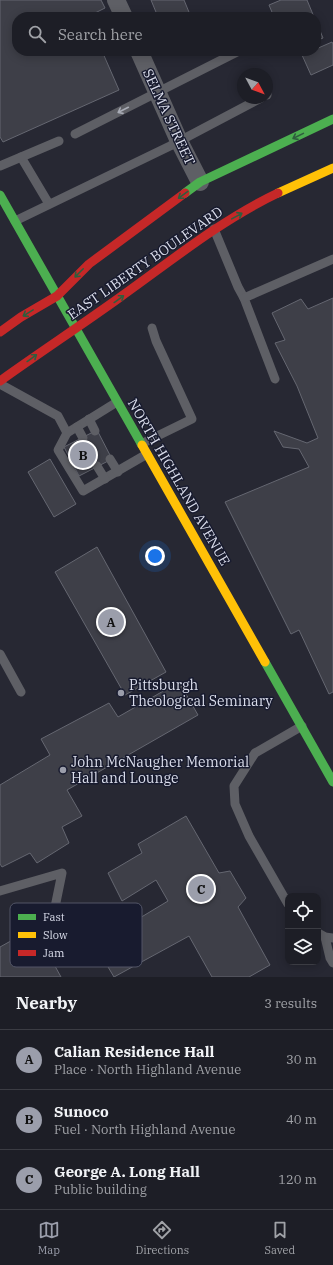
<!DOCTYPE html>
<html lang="en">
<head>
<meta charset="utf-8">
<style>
	:root { --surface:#1d1e26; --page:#2a2b32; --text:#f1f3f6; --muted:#a0a2a7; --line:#3b3c43; --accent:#9b9eab }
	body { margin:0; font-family:"IBM Plex Serif",serif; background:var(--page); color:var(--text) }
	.controls { position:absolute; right:12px; bottom:12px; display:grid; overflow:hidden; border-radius:8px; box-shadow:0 2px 10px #0003 }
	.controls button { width:36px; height:36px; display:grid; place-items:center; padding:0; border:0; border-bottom:1px solid var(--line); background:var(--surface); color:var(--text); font:20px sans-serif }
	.compass { position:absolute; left:237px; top:68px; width:36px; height:36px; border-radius:50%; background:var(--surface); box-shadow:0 2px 10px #0003; rotate:131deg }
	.you { position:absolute; left:155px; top:556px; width:14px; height:14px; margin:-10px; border:3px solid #fff; border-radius:50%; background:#1a73e8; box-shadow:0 0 0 6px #1a73e833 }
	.badge { display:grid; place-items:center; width:26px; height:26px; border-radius:50%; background:var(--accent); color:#111; font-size:13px; font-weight:700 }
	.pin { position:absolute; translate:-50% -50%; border:2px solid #fff; box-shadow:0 1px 4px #0006 }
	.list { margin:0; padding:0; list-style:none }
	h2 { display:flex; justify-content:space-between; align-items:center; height:52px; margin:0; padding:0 16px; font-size:17px }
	h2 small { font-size:13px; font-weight:400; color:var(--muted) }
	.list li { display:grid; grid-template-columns:26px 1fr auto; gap:12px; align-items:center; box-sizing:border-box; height:60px; padding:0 16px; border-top:1px solid var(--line) }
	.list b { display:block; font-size:15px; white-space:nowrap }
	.list p { margin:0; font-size:13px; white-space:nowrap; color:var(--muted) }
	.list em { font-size:13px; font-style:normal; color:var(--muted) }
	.icon { flex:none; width:22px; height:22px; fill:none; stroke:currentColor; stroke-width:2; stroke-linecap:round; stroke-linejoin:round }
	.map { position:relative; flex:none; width:333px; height:977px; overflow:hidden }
	.search { position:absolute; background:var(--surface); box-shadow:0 2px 10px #0003; left:12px; right:12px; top:12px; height:44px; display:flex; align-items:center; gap:10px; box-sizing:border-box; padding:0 14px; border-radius:16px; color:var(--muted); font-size:15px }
	.sheet { height:232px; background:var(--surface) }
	nav { display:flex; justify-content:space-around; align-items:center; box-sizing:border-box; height:56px; border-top:1px solid var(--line); background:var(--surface); font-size:11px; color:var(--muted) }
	nav a { display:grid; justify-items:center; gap:2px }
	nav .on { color:var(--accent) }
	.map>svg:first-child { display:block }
</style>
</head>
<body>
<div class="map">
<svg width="333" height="977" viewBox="0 0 333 977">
	<rect width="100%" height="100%" fill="#272833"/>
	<g fill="#3e3f48" stroke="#656771">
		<polygon points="0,0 101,0 105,8 87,17 17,17 17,51 102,51 119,90 3,142 0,137"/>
		<polygon points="151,0 184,0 191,17 158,17"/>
		<polygon points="281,0 307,0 314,17 274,17 269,5"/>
		<polygon points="316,21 323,38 316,41"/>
		<polygon points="332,42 333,44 333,65 311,75 302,55 311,51 316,51 316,49"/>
		<polygon points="333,298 333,692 329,694 299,630 291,634 225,502 309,467 299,449 283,447 274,431 307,443 318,438 297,386 275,343 285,340 272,313 301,299 308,309"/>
		<polygon points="97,430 112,459 79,476 64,447"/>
		<polygon points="50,459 76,504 54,517 28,472"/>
		<polygon points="97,547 166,672 125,695 55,572"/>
		<polygon points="179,682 198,715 67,790 82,816 62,827 69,843 37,863 30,853 2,867 0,864 0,785 50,755 41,739 109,703 118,717"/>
		<polygon points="186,816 219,873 230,871 246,898 238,907 270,965 249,977 212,977 189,936 114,977 95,945 168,901 156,880 122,901 108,873 142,853 138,844"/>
		<polygon points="34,928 61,977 0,977 0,947"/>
	</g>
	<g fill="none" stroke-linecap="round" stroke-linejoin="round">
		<g stroke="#5e5f65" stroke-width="9">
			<polyline points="267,95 267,94"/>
			<polyline points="75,134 239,51"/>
			<polyline points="21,157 49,204"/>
			<polyline points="0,166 59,141"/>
			<polyline points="15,221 170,146 261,98"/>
			<polyline points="214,229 238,287 244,298 275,379"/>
			<polyline points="244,298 333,259"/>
			<polyline points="0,384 58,416 67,433 117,402"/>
			<polyline points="89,419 95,431"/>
			<polyline points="77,427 83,438"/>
			<polyline points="67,433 58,450 83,491 147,454"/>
			<polyline points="141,444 192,419 156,341 152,328"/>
			<polyline points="110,459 118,472"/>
			<polyline points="97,466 105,479"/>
			<polyline points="0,654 21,692"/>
			<polyline points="0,891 62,873 54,912 75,949"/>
			<polyline points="288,904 249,836 235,804 234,786 255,753 302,726"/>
			<polyline points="318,933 325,937 333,938"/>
			<polyline points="325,937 330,958 333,963"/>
		</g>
		<g stroke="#5e5f65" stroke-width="18">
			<polyline points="116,0 124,17"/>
			<polyline points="139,51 179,141 200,182"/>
		</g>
		<g stroke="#4caf50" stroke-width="9">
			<polyline points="185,193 200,182 333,119"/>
			<polyline points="0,195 142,445"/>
			<polyline points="265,662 333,782"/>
		</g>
		<g stroke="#ffc107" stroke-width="9">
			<polyline points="278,193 333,168"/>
			<polyline points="142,445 265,662"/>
		</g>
		<g stroke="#c62828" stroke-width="9">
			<polyline points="0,332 21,317 57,296 89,264 185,193"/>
			<path d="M0,381C39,353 80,326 119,298C171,261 221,220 278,193"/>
		</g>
	</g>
	<defs><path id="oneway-shaft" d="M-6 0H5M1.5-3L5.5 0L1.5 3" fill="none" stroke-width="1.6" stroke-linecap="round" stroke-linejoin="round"/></defs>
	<use stroke="#a8abb5" href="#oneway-shaft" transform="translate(123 110) rotate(153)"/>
	<g stroke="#2f5e3e">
		<use href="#oneway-shaft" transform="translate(298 136) rotate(154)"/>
		<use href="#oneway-shaft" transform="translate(183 195) rotate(144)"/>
		<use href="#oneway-shaft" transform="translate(237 216) rotate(-29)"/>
		<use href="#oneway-shaft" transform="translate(79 273) rotate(135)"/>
		<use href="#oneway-shaft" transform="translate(119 299) rotate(-36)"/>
		<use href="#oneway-shaft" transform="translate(28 313) rotate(149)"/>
		<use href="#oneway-shaft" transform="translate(32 358) rotate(-36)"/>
	</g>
	<g fill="#9b9eab" stroke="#181b2f" stroke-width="1.5">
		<circle cx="121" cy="693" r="4"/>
		<circle cx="63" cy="770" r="4"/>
	</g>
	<g text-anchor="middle" stroke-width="3" stroke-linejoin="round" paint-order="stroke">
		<g font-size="14" fill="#daddeb" stroke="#181b2f">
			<text transform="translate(169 117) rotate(65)" y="5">SELMA STREET</text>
			<text transform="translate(145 263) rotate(-35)" y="5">EAST LIBERTY BOULEVARD</text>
			<text transform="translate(179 482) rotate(60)" y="5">NORTH HIGHLAND AVENUE</text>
		</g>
		<g font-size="14" fill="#daddeb" stroke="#181b2f" text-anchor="start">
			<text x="129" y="690">Pittsburgh<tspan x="129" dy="16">Theological Seminary</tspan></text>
			<text x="71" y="767">John McNaugher Memorial<tspan x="71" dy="16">Hall and Lounge</tspan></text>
		</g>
	</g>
	<rect x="10" y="903" width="132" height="64" rx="6" fill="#181b2f" stroke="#525567" stroke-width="1"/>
	<rect x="18" y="914" width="18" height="6" fill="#4caf50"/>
	<rect x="18" y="932" width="18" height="6" fill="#ffc107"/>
	<rect x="18" y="950" width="18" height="6" fill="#c62828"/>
	<g font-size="11" fill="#daddeb">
		<text x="43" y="921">Fast</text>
		<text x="43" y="939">Slow</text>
		<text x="43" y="957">Jam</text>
	</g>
</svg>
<div class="controls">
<button><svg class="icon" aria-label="locate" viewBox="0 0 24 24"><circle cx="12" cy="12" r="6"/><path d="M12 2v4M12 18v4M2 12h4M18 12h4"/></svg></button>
<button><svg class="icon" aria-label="layers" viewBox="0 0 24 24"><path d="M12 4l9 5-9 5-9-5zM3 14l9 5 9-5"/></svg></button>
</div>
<svg class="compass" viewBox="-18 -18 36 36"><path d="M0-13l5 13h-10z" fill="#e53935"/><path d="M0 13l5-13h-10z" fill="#a0a2a7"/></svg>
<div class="you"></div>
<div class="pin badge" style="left:111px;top:622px">A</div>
<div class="pin badge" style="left:83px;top:455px">B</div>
<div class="pin badge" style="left:201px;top:889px">C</div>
<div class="search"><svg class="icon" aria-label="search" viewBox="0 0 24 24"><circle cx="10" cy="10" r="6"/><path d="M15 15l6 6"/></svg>Search here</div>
</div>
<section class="sheet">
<h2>Nearby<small>3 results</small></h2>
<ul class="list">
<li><span class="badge">A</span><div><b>Calian Residence Hall</b><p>Place · North Highland Avenue</p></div><em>30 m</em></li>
<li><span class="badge">B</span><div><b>Sunoco</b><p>Fuel · North Highland Avenue</p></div><em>40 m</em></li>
<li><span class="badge">C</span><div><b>George A. Long Hall</b><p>Public building</p></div><em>120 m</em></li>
</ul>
</section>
<nav>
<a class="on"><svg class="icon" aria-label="map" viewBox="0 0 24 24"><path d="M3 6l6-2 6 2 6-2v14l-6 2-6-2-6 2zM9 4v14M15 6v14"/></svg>Map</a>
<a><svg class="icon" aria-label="directions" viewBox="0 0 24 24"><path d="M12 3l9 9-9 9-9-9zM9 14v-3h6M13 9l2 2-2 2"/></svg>Directions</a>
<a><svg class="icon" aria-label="saved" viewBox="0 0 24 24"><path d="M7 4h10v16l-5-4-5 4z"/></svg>Saved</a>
</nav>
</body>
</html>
